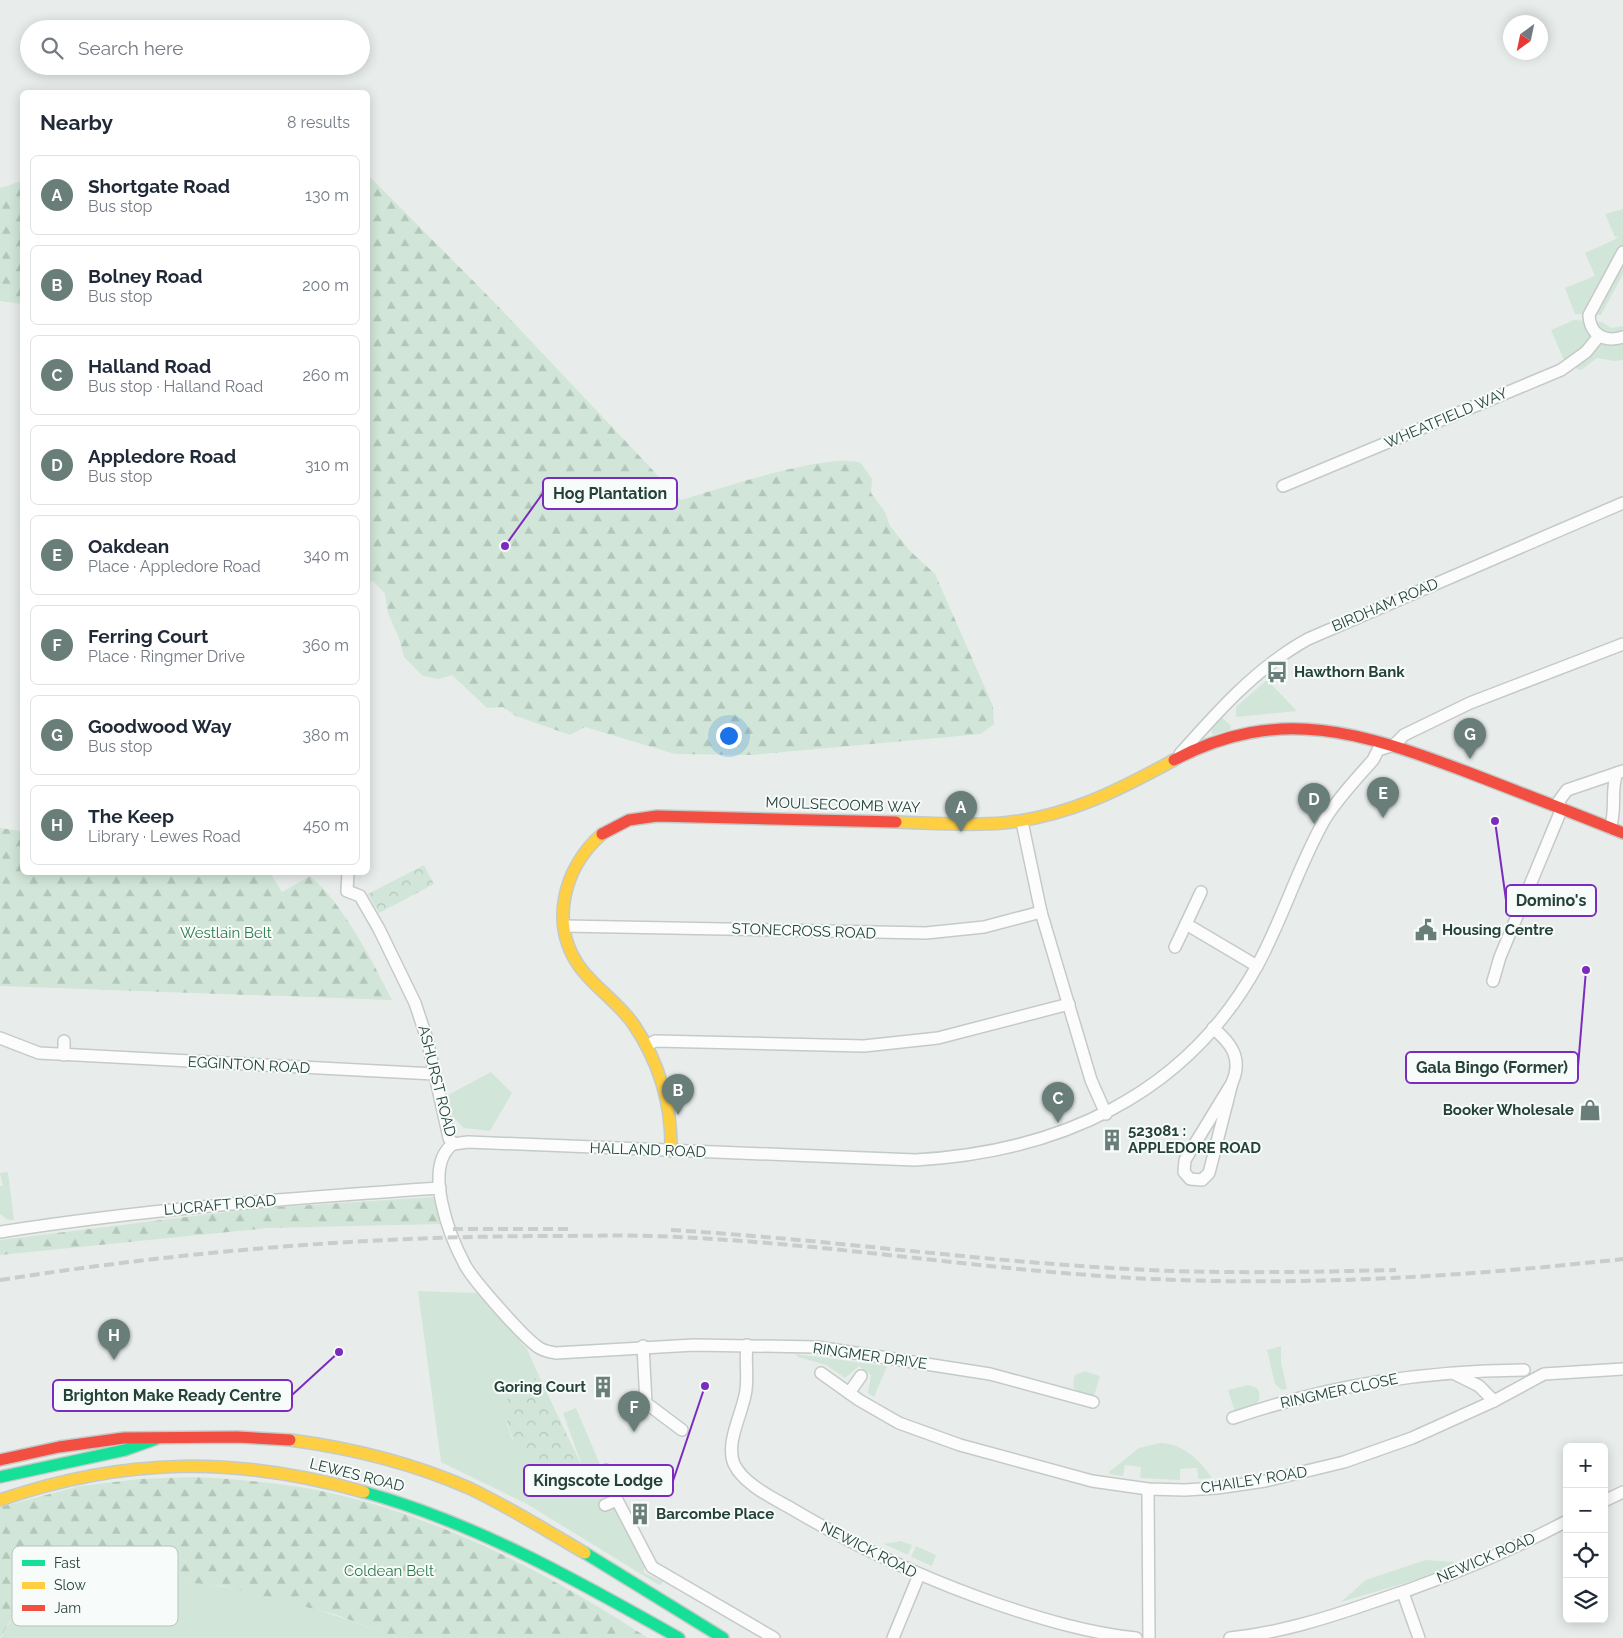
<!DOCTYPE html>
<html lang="en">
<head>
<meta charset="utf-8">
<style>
	:root { --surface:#fff; --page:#f2f2f3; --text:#1f2937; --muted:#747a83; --line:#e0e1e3; --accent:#697e78 }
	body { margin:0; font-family:Raleway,sans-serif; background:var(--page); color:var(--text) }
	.controls { position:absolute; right:15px; bottom:15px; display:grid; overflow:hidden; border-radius:8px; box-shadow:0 2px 12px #0003 }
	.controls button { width:45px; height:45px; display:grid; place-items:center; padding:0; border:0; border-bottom:1px solid var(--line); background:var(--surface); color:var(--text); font:25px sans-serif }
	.compass { position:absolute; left:1503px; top:15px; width:45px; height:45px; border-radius:50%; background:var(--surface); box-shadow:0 2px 12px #0003; rotate:213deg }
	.you { position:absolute; left:728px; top:735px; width:18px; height:18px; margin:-12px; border:4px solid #fff; border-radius:50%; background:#1a73e8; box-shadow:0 0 0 8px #1a73e833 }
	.badge { display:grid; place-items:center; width:32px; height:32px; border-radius:50%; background:var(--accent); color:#fff; font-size:16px; font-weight:700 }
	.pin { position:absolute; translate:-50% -41px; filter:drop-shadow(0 1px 2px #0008) }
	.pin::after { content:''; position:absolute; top:26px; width:18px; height:15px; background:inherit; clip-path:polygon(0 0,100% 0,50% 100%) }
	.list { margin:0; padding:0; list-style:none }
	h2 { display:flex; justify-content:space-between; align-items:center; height:65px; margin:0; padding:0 20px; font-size:21px }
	h2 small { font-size:16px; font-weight:400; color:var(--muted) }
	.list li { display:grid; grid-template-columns:32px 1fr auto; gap:15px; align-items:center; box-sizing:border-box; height:80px; margin:0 10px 10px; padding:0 10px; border:1px solid var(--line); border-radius:8px }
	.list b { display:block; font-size:19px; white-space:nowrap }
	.list p { margin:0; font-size:16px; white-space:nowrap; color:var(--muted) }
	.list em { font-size:16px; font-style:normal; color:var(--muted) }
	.icon { flex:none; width:28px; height:28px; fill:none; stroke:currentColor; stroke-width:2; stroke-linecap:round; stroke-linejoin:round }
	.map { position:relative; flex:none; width:1623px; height:1638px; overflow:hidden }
	.search { position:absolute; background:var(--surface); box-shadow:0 2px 12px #0003; left:20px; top:20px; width:350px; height:55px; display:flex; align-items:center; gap:12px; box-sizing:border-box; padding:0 18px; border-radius:28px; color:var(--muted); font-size:19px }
	.panel { position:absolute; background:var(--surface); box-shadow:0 2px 12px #0003; left:20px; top:90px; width:350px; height:785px; border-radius:8px }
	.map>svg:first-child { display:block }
</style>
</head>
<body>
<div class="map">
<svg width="1623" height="1638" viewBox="0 0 1623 1638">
	<defs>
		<pattern id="forest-firs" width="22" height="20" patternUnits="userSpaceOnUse" patternTransform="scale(1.25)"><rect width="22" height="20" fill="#d1e6d8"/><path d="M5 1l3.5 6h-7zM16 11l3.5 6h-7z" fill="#b3c6ba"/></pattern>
		<pattern id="park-crowns" width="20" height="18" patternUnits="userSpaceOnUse" patternTransform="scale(1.25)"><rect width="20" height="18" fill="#d1e6d8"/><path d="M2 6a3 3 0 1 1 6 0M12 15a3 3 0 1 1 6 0" fill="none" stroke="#b3c6ba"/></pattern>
	</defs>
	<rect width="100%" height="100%" fill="#e8edeb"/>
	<g fill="#d1e6d8">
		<polygon points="1623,209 1623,274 1601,315 1575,314 1565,288 1595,276 1585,253 1616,239 1618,236 1615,237 1605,214"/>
		<polygon points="1574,320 1602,322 1611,328 1623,326 1623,360 1614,361 1597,358 1581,370 1566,365 1551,330"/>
		<polygon points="1267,680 1297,711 1236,717 1236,707"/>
		<path d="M1220,716L1231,726L1230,730L1213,735C1208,728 1215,721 1220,716Z"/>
		<polygon points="491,1072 512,1093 490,1131 464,1128 453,1117 448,1095"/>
		<polygon points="8,1172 14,1220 8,1220 0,1214 0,1186 3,1186 0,1173"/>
		<polygon points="418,1291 477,1293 527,1349 539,1376 523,1384 511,1393 507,1424 512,1439 572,1481 586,1477 563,1413 576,1408 644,1567 644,1573 664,1582 659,1585 527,1504 441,1462"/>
		<polygon points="1281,1346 1281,1362 1287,1389 1282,1390 1275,1384 1267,1350"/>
		<polygon points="795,1354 887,1366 874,1397 868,1393 871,1375 859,1366 845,1378 826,1365 798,1357"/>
		<polygon points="1084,1371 1100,1376 1094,1396 1078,1392 1073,1387 1074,1376"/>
		<path d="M1248,1385L1257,1388C1267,1405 1247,1408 1235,1412L1228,1390Z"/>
		<path d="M1161,1443C1183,1444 1200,1460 1212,1478L1198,1479L1197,1468L1180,1469V1480L1140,1478L1141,1467L1125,1465L1123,1476L1109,1474L1110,1471L1139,1448Z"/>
		<polygon points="900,1541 912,1545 908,1555 884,1544"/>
		<polygon points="916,1546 936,1555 932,1566 911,1557"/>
		<polygon points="1425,1560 1454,1562 1456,1568 1341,1602 1366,1580"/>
		<path d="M118,1581C154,1581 190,1580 225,1587C285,1597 342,1617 398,1638H1L23,1600L42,1592Z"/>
	</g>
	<g fill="url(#forest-firs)">
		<path d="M368,175L494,302L681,500C717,490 830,451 861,463L872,479L871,493L885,512L890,526L910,551L935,574L993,706L994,724L981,734L751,755L675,754L585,727L570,735L516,716L503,707L487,708L452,675L439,679L423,676L404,657L399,638L388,613L385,594L373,581L368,582Z"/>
		<polygon points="22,181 22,304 0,301 0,188"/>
		<path d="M0,828L22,831V872L270,873L282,892L310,876C342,902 373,962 392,1000L0,986Z"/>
		<polygon points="433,1197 443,1224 268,1228 0,1255 0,1240 251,1209"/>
		<path d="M194,1477C233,1479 272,1482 311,1489C432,1512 545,1571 648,1638H398L334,1614L224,1586L171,1581H118L42,1592L23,1600L0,1638V1507L80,1486L140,1479Z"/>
	</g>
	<g fill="url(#park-crowns)">
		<polygon points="424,865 434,884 379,913 368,894"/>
		<path d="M539,1376L587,1477C544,1494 497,1440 508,1398L523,1384Z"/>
	</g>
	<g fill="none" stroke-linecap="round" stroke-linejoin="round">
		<g stroke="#c5cac8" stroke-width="14">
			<g id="street">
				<path d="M1623,252L1589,315C1590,335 1605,343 1623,337"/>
				<polyline points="1283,486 1561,370 1586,352 1599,336"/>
				<path d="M1180,754C1218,711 1257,667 1308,639L1623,503"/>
				<polyline points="1556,805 1567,790 1623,771"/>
				<polyline points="1022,822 1041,912 1091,1080 1106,1114"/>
				<path d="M1610,828C1617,810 1610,790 1617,773"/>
				<path d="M348,872L347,891L360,896L379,929L415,1003L427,1039L449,1138L453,1144C422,1167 450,1237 465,1265C473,1280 524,1338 538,1347C543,1351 550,1352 556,1353L694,1345L817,1347L990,1374L1093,1402"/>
				<polyline points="1201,892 1186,924 1257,966"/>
				<polyline points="564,926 926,933 984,927 1041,912"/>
				<polyline points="1175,947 1186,924"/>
				<polyline points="1493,981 1500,957 1562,808"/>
				<path d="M1213,1028C1231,1043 1243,1058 1232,1083L1185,1160L1184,1172L1190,1179L1202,1180L1209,1173L1232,1083"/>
				<polyline points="0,1038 39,1053 434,1074"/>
				<polyline points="648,1045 655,1041 864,1046 938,1038 1069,1004"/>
				<polyline points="64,1055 64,1041"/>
				<path d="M453,1144L468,1142L915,1160C1058,1152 1185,1096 1257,966C1283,919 1298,866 1325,819C1338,798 1356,779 1373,760L1378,750L1394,745L1404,735L1470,703L1623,644"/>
				<path d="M0,1232C146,1209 293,1198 440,1188"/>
				<path d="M747,1345C745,1360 748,1375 746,1390C743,1413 725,1442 734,1464C744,1485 775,1499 794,1510C860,1549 927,1580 1000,1605C1045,1620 1089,1633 1136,1638"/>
				<polyline points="643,1346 646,1403 682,1430"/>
				<polyline points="821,1373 859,1400 899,1423 960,1445 1092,1481 1148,1489 1185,1490 1217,1488 1265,1481 1344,1462 1412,1438 1494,1401 1544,1374 1623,1369"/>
				<polyline points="1455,1374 1479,1386 1494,1401"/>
				<polyline points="849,1393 861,1376"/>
				<path d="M1233,1418C1331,1385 1421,1371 1524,1370"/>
				<polyline points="606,1470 617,1500 652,1567 774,1638"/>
				<polyline points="1148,1489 1149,1638"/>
				<polyline points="1604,1501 1623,1492"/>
				<polyline points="605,1505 617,1500"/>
				<polyline points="1403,1593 1419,1638"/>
				<polyline points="893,1638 919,1575"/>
				<path d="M1230,1638C1278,1633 1324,1619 1370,1603C1438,1581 1504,1554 1567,1521"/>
			</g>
		</g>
		<g stroke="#c3cbc8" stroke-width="14">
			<g id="fast">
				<polyline points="0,1477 125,1450 156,1439"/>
				<path d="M364,1492C476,1523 578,1581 679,1638"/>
				<polyline points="585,1553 723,1638"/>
			</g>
		</g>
		<g stroke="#c3cbc8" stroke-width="14">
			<g id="slow">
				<path d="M896,822C931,823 968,826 1003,823C1067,817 1119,790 1174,760"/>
				<path d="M602,834C563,868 548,926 582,970C598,990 620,1004 634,1025C659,1062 672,1106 671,1151"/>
				<path d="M290,1440C351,1448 412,1463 469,1488C509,1507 547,1531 585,1553"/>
				<path d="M0,1500C125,1457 237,1456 364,1492"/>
			</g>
		</g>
		<g stroke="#c3cbc8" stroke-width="14">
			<g id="jam">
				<path d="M1174,760C1280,704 1363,733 1467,772C1519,792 1571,812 1623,833"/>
				<polyline points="602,834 629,820 657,816 896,822"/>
				<polyline points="0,1460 59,1447 124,1438 237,1437 290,1440"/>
			</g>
		</g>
		<use href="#street" stroke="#fcfcfc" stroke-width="11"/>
		<use href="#fast" stroke="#16e098" stroke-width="11"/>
		<use href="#slow" stroke="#ffcf43" stroke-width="11"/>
		<use href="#jam" stroke="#f24e42" stroke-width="11"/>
		<g stroke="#c9cdcc" stroke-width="4" stroke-dasharray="10 5" stroke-linecap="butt">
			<polyline points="453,1229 568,1229"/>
			<path d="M671,1230C824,1239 976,1261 1129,1269C1218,1274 1307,1272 1396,1270"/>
			<path d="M0,1280C186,1251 366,1236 554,1236C587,1236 619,1235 652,1236C813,1241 972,1269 1133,1278C1296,1287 1461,1277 1623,1259"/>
		</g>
	</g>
	<defs>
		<g id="bus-bare" transform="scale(1.725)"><path d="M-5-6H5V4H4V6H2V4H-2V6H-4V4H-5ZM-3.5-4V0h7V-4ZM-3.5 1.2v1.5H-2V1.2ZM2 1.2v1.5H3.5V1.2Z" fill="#697e78" stroke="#f7fbf9" stroke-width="2.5" paint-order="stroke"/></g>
		<g id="civic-bare" transform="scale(1.725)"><path d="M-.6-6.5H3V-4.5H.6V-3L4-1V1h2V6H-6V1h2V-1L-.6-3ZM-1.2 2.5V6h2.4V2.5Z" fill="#697e78" stroke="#f7fbf9" stroke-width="2.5" paint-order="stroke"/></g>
		<g id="shop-bare" transform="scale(1.725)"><path d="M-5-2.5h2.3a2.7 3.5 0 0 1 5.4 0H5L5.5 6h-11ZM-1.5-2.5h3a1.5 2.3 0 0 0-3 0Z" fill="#697e78" stroke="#f7fbf9" stroke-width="2.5" paint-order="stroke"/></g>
		<g id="building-bare" transform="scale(1.725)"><path d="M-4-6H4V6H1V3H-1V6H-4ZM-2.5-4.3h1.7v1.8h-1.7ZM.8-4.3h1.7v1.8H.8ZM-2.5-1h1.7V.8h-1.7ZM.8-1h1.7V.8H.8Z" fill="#697e78" stroke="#f7fbf9" stroke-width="2.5" paint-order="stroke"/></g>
	</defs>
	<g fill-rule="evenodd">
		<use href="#bus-bare" x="1277" y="672"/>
		<use href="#civic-bare" x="1426" y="930"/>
		<use href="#shop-bare" x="1590" y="1110"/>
		<use href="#building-bare" x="1112" y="1140"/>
		<use href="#building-bare" x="603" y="1387"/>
		<use href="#building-bare" x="640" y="1514"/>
	</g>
	<g text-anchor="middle" stroke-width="4" stroke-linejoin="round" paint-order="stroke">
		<g font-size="15" fill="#24423a" stroke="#f7fbf9">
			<text transform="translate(1446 418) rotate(-23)" y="5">WHEATFIELD WAY</text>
			<text transform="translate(1385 605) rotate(-23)" y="5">BIRDHAM ROAD</text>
			<text transform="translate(843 805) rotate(2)" y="5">MOULSECOOMB WAY</text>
			<text transform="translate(804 931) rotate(2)" y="5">STONECROSS ROAD</text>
			<text transform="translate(249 1065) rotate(3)" y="5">EGGINTON ROAD</text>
			<text transform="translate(437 1081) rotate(76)" y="5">ASHURST ROAD</text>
			<text transform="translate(648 1150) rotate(2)" y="5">HALLAND ROAD</text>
			<text transform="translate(220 1205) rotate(-5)" y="5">LUCRAFT ROAD</text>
			<text transform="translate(870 1356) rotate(8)" y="5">RINGMER DRIVE</text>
			<text transform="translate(1339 1391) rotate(-12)" y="5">RINGMER CLOSE</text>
			<text transform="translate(357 1475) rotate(14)" y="5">LEWES ROAD</text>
			<text transform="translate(1254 1480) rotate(-9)" y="5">CHAILEY ROAD</text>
			<text transform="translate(869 1550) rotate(27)" y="5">NEWICK ROAD</text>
			<text transform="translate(1486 1558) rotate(-23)" y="5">NEWICK ROAD</text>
		</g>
		<g font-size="15" font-weight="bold" fill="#24423a" stroke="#f7fbf9" text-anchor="start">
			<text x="1294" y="677">Hawthorn Bank</text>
			<text x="1442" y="935">Housing Centre</text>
			<text x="1574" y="1115" text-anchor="end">Booker Wholesale</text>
			<text x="1128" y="1136">523081 :<tspan x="1128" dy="17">APPLEDORE ROAD</tspan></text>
			<text x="586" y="1392" text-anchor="end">Goring Court</text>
			<text x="656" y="1519">Barcombe Place</text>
		</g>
		<g font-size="15" fill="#2d7a4b" stroke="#f7fbf9">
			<text x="226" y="938">Westlain Belt</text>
			<text x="389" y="1576">Coldean Belt</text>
		</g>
	</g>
	<rect x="12" y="1546" width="166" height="80" rx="8" fill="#f7fbf9" stroke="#b8c4c0" stroke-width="1"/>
	<rect x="22" y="1560" width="23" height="6" fill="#16e098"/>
	<rect x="22" y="1582" width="23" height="7" fill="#ffcf43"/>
	<rect x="22" y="1605" width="23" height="6" fill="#f24e42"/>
	<g font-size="14" fill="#24423a">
		<text x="54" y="1568">Fast</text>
		<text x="54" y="1590">Slow</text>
		<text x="54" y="1613">Jam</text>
	</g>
	<path fill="none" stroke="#7b2cbf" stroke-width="2" d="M505 546L543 493M1495 821L1506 900M1586 970L1578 1067M339 1352L292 1395M705 1386L673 1481"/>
	<g fill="#7b2cbf" stroke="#f7fbf9" stroke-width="2">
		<circle cx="505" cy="546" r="5"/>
		<circle cx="1495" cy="821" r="5"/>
		<circle cx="1586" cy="970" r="5"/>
		<circle cx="339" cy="1352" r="5"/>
		<circle cx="705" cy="1386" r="5"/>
	</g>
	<g fill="#f7fbf9" stroke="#7b2cbf" stroke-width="2">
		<rect x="543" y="478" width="134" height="31" rx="5"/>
		<rect x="1506" y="885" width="90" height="31" rx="5"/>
		<rect x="1406" y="1052" width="172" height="31" rx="5"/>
		<rect x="53" y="1380" width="239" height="31" rx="5"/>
		<rect x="524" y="1465" width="149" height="31" rx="5"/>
	</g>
	<g font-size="16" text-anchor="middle" font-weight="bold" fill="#24423a">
		<text x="610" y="499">Hog Plantation</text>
		<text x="1551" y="906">Domino's</text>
		<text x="1492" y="1073">Gala Bingo (Former)</text>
		<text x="172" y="1401">Brighton Make Ready Centre</text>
		<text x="598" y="1486">Kingscote Lodge</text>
	</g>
</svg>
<div class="controls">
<button>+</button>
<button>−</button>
<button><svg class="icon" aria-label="locate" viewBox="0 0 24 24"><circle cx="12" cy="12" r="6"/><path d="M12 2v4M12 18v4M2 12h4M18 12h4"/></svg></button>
<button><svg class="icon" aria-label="layers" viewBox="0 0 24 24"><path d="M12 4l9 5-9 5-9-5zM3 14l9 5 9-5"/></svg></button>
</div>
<svg class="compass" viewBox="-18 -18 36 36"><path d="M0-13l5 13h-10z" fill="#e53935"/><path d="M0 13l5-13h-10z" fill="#747a83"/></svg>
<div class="you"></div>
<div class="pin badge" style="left:961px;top:832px">A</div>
<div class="pin badge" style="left:678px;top:1115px">B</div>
<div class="pin badge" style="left:1058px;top:1123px">C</div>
<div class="pin badge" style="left:1314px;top:824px">D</div>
<div class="pin badge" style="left:1383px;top:818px">E</div>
<div class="pin badge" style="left:634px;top:1432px">F</div>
<div class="pin badge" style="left:1470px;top:759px">G</div>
<div class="pin badge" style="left:114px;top:1360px">H</div>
<div class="search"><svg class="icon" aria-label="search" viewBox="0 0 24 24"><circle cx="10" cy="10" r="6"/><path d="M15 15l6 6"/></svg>Search here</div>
<section class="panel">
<h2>Nearby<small>8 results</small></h2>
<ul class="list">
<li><span class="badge">A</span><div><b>Shortgate Road</b><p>Bus stop</p></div><em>130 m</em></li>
<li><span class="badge">B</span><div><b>Bolney Road</b><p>Bus stop</p></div><em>200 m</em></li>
<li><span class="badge">C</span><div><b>Halland Road</b><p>Bus stop · Halland Road</p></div><em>260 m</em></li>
<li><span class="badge">D</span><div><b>Appledore Road</b><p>Bus stop</p></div><em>310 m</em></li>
<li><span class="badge">E</span><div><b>Oakdean</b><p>Place · Appledore Road</p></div><em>340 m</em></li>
<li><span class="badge">F</span><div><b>Ferring Court</b><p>Place · Ringmer Drive</p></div><em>360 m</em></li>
<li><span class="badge">G</span><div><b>Goodwood Way</b><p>Bus stop</p></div><em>380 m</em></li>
<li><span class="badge">H</span><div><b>The Keep</b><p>Library · Lewes Road</p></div><em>450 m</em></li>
</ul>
</section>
</div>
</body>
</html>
